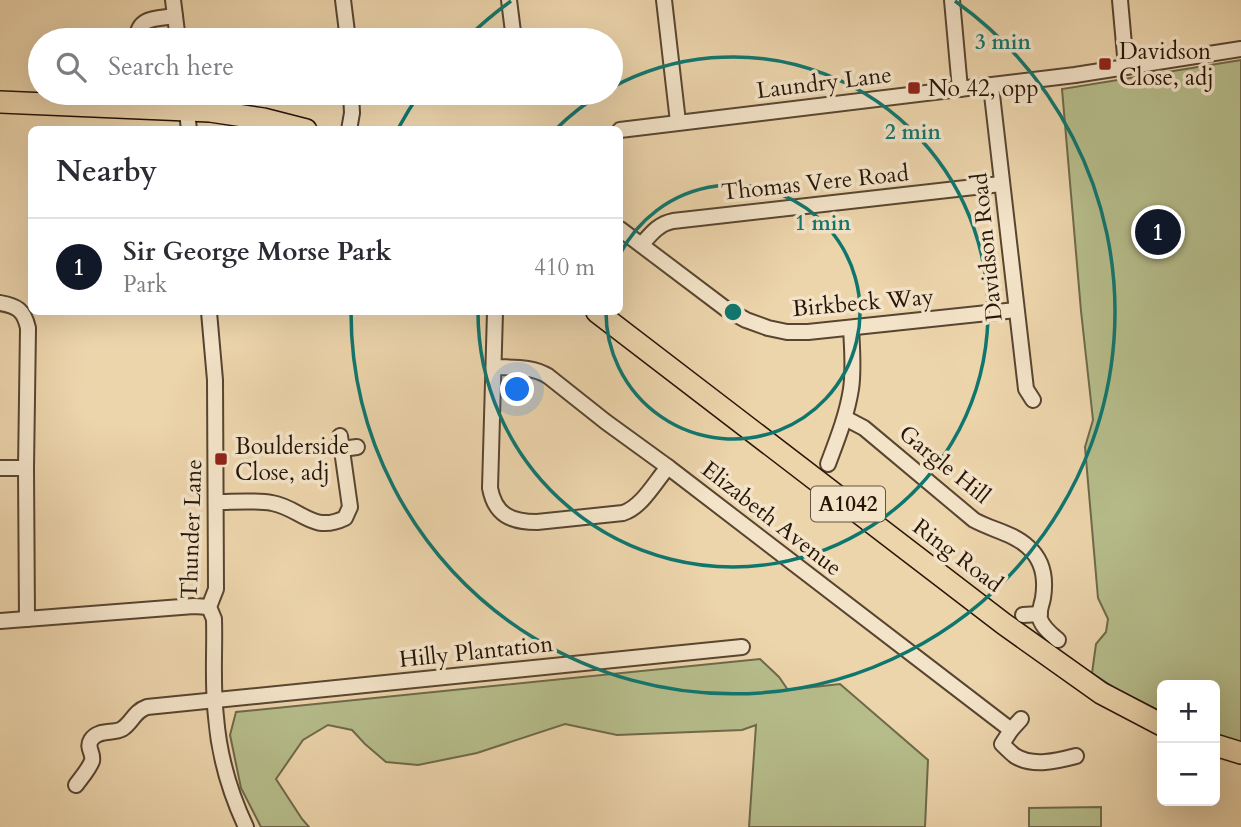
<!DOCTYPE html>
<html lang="en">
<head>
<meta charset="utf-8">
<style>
	:root { --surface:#fff; --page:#f2f2f3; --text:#2b2b33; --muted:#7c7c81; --line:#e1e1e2; --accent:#111827 }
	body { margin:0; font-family:Cardo,serif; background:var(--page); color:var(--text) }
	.controls { position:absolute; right:21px; bottom:21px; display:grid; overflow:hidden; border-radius:10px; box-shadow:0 7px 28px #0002 }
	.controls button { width:63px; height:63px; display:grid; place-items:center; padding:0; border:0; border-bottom:2px solid var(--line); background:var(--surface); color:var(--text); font:35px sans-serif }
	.you { position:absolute; left:518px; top:390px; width:24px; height:24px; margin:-18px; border:5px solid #fff; border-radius:50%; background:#1a73e8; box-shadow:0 0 0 10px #1a73e833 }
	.badge { display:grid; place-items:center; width:46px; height:46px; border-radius:50%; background:var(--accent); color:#fff; font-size:23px; font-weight:700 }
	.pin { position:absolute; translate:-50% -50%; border:4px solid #fff; box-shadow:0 2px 7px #0006 }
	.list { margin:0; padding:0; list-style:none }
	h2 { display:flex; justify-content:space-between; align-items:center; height:91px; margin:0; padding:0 28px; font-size:30px }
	h2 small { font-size:23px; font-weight:400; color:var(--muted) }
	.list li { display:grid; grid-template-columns:46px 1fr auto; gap:21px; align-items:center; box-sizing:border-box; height:98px; padding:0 28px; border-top:2px solid var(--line) }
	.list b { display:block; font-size:26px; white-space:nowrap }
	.list p { margin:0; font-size:23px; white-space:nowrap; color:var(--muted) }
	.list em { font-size:23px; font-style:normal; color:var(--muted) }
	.icon { flex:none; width:38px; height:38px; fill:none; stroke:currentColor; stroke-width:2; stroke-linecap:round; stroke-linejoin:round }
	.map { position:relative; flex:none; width:1241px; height:827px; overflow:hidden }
	.search { position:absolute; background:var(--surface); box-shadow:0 7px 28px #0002; left:28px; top:28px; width:595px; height:77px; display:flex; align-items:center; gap:18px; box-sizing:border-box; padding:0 24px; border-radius:38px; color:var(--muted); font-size:26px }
	.panel { position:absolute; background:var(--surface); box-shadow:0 7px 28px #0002; left:28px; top:126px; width:595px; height:189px; border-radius:10px }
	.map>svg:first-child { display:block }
</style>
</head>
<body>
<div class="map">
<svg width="1241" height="827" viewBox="0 0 1241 827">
	<rect width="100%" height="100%" fill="#ecd4ab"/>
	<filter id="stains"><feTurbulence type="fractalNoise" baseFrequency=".00286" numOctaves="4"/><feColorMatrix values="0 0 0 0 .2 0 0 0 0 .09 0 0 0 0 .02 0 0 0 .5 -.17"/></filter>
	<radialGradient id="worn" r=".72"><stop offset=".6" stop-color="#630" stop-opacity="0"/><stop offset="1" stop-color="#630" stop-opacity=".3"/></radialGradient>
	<g fill="#b6bd8b" stroke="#6e694a" stroke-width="2">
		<polygon points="1241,60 1241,743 1215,734 1215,685 1162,685 1162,712 1116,689 1092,673 1096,644 1106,632 1108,619 1098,598 1085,447 1093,420 1081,311 1062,89"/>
		<polygon points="760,659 779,677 788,690 840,684 928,760 925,827 749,827 756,725 742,730 617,735 565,724 477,753 418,765 386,762 365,744 352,730 328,725 303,740 276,779 302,819 309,827 261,827 241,788 230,735 236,712"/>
		<polygon points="1101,807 1101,827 1029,827 1029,808"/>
	</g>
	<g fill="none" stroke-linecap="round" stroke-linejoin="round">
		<g stroke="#584531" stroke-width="18">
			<g id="minor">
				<polyline points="173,0 178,40"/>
				<polyline points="343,0 348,40"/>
				<polyline points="509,0 514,40"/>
				<polyline points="664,0 678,122"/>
				<polyline points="952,0 960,89"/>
				<polyline points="1120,0 1126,67"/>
				<path d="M137,40C137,16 157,19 175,16"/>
				<polyline points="991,86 1026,389 1033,400"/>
				<polyline points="185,93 189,130"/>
				<polyline points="349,130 352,113 351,93"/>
				<polyline points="620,130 1075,75 1241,49"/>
				<polyline points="620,229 726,309 746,320 768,328 787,332 808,332 1016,310"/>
				<path d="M642,244C651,234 658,224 673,221L1001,184"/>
				<path d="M0,303C17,306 24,310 28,328L26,468L27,619"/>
				<path d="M209,312L215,380L216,589L209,607L214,619C215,652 212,685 216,717C219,755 230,793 246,827"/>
				<path d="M495,312L490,488C495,515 511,522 537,522L623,513C642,507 655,482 668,467"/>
				<path d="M495,367C513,368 532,366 548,376L606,422L668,467L1011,730L1021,719"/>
				<path d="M845,418L864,428L974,520C992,530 1013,533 1028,547C1043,560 1046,579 1043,598C1042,604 1038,613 1040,619C1043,628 1052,635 1058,640"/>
				<polyline points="342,449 357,447"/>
				<path d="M828,464C837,440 847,415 851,389C854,369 852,348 851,328"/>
				<polyline points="0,468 26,468"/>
				<path d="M216,502C232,502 257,500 272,503C301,508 312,534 345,518L350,507L340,436"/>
				<polyline points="1023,615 1040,614"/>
				<polyline points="0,621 194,606 209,607"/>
				<path d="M1011,730L1002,744C1006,748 1011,753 1015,756C1033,767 1057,761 1076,756"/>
				<path d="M76,785C81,778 89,769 92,761C94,753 86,748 91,740C98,729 113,734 122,729C133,722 133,712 147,707L742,647"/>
			</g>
		</g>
		<g stroke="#271508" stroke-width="24">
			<g id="highway">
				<polyline points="0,102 210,111 263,119 306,130"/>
				<polyline points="597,312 1004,624 1101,693 1162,725"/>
				<polyline points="1215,745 1241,753"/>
			</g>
		</g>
		<use href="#minor" stroke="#f3e3c8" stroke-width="14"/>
		<use href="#highway" stroke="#ecd4ab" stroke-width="21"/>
	</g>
	<g fill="none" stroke="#0f766e" stroke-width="3.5">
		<path d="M620 254A127 127 0 1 1 606 312"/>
		<path d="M556 129A255 255 0 0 1 602 93M611 88A255 255 0 1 1 478 312"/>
		<path d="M399 127A382 382 0 0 1 420 93M465 40A382 382 0 0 1 511 1M955 1A382 382 0 1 1 351 312"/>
	</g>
	<g fill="#8f2418" stroke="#f3e3c8" stroke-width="2.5">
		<rect x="1098" y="57" width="14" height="14" rx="3.5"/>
		<rect x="907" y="81" width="14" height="14" rx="3.5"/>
		<rect x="214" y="452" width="14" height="14" rx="3.5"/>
	</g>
	<g text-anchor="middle" stroke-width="7" stroke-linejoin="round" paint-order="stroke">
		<rect fill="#f3e3c8" stroke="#645342" stroke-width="2" x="811" y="486.5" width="74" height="35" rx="5"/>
		<g font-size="21" font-weight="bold" fill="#271508">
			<text x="848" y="511">A1042</text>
		</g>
		<g font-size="23" fill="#271508" stroke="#f3e3c8" text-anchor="start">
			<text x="1119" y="59">Davidson<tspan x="1119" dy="26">Close, adj</tspan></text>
			<text x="928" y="96">No 42, opp</text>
			<text x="235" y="454">Boulderside<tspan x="235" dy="26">Close, adj</tspan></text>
		</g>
		<g font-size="23" fill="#271508" stroke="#f3e3c8">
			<text transform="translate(824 82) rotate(-7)" y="8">Laundry Lane</text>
			<text transform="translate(815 182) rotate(-6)" y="8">Thomas Vere Road</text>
			<text transform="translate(986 247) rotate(-96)" y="8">Davidson Road</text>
			<text transform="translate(863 302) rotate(-5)" y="8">Birkbeck Way</text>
			<text transform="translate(945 464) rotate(39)" y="8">Gargle Hill</text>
			<text transform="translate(772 518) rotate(38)" y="8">Elizabeth Avenue</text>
			<text transform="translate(191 529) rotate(-88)" y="8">Thunder Lane</text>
			<text transform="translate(958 555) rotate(37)" y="8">Ring Road</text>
			<text transform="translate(476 651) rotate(-6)" y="8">Hilly Plantation</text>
		</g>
	</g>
	<circle cx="733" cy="312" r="10" fill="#0f766e" stroke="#f3e3c8" stroke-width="3.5"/>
	<g font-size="21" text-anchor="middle" font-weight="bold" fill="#0f766e" stroke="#f3e3c8" stroke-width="7" stroke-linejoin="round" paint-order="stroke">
		<text x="1003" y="49">3 min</text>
		<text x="913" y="139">2 min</text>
		<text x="823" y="230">1 min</text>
	</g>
	<rect width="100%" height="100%" filter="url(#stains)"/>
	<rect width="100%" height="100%" fill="url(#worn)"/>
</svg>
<div class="controls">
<button>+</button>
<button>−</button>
</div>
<div class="you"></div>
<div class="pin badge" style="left:1158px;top:232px">1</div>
<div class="search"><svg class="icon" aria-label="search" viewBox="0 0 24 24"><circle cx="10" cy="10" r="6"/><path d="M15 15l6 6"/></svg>Search here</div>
<section class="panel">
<h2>Nearby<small></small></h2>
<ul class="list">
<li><span class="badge">1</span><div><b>Sir George Morse Park</b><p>Park</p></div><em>410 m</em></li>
</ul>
</section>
</div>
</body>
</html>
